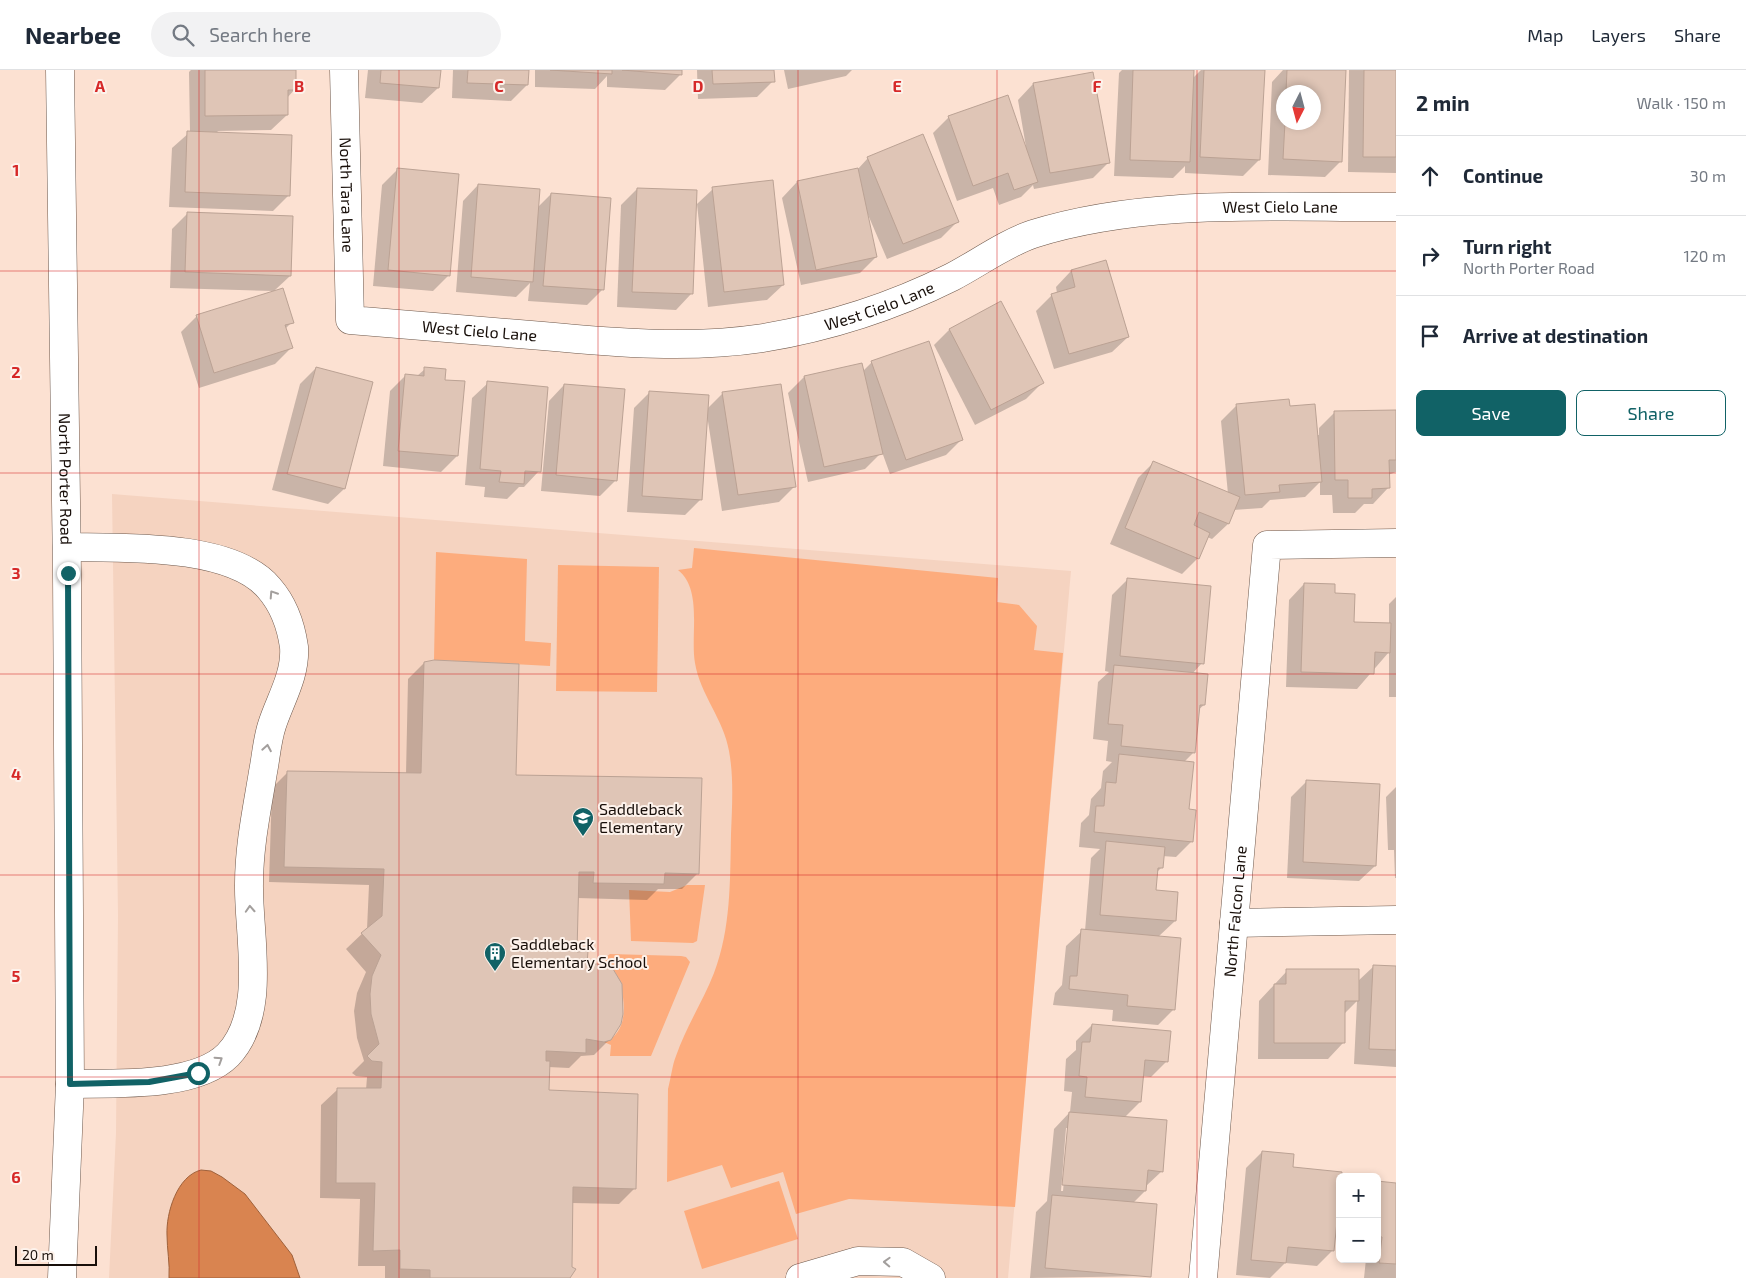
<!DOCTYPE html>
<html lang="en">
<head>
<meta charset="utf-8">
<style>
	:root { --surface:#fff; --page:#f2f2f3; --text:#1f2937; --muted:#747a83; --line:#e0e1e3; --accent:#116266 }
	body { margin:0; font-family:"Exo 2",sans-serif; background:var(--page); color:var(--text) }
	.controls { position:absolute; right:15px; bottom:15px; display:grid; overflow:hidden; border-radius:8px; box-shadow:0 2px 8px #0003 }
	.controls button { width:45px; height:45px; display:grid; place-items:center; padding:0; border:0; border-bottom:1px solid var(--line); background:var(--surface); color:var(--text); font:25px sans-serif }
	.compass { position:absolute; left:1276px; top:15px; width:45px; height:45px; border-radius:50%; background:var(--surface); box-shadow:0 2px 8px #0003; rotate:186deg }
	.scale { position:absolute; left:15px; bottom:12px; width:82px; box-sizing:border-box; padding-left:5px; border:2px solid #180f0a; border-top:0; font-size:14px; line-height:18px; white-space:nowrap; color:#180f0a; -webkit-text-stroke:4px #fdf2eb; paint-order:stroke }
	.stop { position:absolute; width:15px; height:15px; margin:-11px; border:4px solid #116266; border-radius:50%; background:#fff }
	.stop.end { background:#116266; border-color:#fff; box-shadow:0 1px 5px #0008 }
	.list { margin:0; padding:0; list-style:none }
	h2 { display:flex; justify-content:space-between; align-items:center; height:65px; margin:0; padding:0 20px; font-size:21px }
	h2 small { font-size:16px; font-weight:400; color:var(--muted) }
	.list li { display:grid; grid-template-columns:32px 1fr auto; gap:15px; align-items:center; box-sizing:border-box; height:80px; padding:0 20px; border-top:1px solid var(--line) }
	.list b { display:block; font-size:19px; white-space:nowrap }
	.list p { margin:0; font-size:16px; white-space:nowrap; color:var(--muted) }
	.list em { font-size:16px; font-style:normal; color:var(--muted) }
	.actions { display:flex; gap:10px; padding:15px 20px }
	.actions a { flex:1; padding:11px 0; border:1px solid var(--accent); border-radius:8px; text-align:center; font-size:18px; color:var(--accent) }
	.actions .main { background:var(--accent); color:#fff }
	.icon { flex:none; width:28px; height:28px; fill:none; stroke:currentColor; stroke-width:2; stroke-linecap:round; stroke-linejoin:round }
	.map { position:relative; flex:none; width:1396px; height:1208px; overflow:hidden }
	header { display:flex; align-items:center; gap:30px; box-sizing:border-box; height:70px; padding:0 25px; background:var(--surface); border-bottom:1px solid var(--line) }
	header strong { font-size:24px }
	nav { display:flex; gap:28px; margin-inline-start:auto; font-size:18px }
	.search { width:350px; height:45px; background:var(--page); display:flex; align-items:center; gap:12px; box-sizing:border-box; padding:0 18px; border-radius:28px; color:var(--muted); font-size:19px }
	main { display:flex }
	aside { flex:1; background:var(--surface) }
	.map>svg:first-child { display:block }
</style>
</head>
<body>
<header>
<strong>Nearbee</strong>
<div class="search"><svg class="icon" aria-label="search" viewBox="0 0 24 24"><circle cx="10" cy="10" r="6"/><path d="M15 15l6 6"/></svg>Search here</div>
<nav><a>Map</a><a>Layers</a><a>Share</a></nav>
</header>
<main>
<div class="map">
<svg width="1396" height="1208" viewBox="0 0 1396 1208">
	<rect width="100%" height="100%" fill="#fce1d2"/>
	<polygon fill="#f5d3c0" points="112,424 1071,501 1008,1208 109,1208 116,1063 118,845"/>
	<g fill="#fdac7d">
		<path d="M694,478L998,508L997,532L1019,535L1037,556L1034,580L1063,583L1015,1137L849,1129L796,1144L783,1102L731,1118L722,1095L667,1112L668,1019C671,1008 672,996 676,986C686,957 703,931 714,903C731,859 730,811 731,764C732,737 734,708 729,681C724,650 700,624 695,593C690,565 703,520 678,500L692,498Z"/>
		<polygon points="436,482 527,489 525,571 551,573 550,596 434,590"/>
		<polygon points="558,495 659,497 657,622 556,621"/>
		<polygon points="687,815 705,815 697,871 693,873 631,871 629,820 670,822"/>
		<path d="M610,884L681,886L686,887L690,892L651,986H610L611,975L604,972C632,963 626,919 613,899L597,894Z"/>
		<polygon points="779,1111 798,1169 702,1199 684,1141"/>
	</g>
	<path fill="#d98450" stroke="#9f613b" d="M201,1100L211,1101L222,1107L245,1124L292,1185L300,1208H169C170,1194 167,1179 167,1165C166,1143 177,1106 201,1100Z"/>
	<g fill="#0003" fill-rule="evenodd">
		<polygon points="191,0 295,0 295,19 287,28 287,45 271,60 217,61 289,125 273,141 169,137 172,78 190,62 189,2"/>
		<polygon points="368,0 440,0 438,18 422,33 365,28"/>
		<polygon points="453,0 528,0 527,15 511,31 452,28"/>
		<polygon points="535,0 681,0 681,4 665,20 607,17 607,6 595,19 535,17"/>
		<polygon points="697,0 773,0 773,11 757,27 698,29"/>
		<polygon points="784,0 852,0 846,6 788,19"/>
		<polygon points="1122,0 1193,0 1193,8 1201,0 1263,0 1259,90 1243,106 1185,103 1185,96 1173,108 1114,106 1119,3"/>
		<path d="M1283,0H1345L1341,91L1325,107L1268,105L1272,12ZM1284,22H1314V52H1284Z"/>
		<polygon points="1349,0 1396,0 1396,103 1348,102"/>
		<polygon points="1033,14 1109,92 1093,108 1034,119 1033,115 1021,127 999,135 993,118 957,131 933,63 949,47 1026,77 1018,30"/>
		<polygon points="868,88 957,152 941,168 887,189 866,140 876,187 860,203 801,215 782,128 797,112 857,100"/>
		<polygon points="398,99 449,205 433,221 373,216 382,115"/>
		<polygon points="478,115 537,138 551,124 602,220 587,235 528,231 530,213 516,227 456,222 463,131"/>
		<polygon points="637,119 691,224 676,240 617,237 621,135"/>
		<polygon points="713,119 783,215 767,230 708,237 697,134"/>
		<polygon points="188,143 290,206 274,221 170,218 172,159"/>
		<polygon points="1106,191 1128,267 1112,282 1054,299 1036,241 1052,225 1057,223 1056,217 1071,201"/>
		<polygon points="1000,233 1042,313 1026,329 975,355 934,275 949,260"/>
		<polygon points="197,246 292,252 285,259 291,278 275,294 199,318 181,262"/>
		<polygon points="872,292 962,369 946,385 890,404 882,382 865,399 808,412 788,323 804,307 861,295 863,301"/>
		<polygon points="316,298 344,419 328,434 272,420 300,314"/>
		<polygon points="425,299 444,311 457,386 441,402 383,396 390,321 406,305 417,306"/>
		<polygon points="488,313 539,401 524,417 519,417 507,429 484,427 485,417 465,415 472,328"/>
		<polygon points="564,315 616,410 600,426 541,421 549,331"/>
		<polygon points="650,322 707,339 723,323 795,416 779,432 722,441 707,345 701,429 685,445 627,442 634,338"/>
		<polygon points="1237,335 1289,337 1317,365 1319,365 1319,358 1335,342 1396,341 1396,402 1388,405 1388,418 1373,434 1364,434 1355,443 1333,443 1332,425 1320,425 1320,412 1305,427 1270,430 1262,438 1233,440 1228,454 1212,469 1207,467 1198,488 1182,504 1110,474 1138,408 1154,392 1228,424 1221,351"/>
		<polygon points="1128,509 1202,593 1192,604 1204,635 1198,640 1194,682 1184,692 1192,771 1176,787 1162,786 1161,798 1156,803 1154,822 1175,851 1158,867 1173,940 1158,955 1112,951 1113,940 1053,935 1055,923 1062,915 1066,876 1082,861 1085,861 1091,788 1100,779 1079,777 1081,753 1089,745 1091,729 1101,718 1103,701 1112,692 1106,691 1108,671 1093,669 1098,612 1109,602 1105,601 1112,525"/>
		<polygon points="1304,514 1334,525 1353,553 1389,554 1389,534 1396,527 1396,627 1389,627 1389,582 1357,619 1286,617 1289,530"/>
		<polygon points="424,593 515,706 698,803 682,819 658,819 647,830 577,828 576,883 585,895 610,969 594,985 581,986 569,998 548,997 548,1021 635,1118 619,1134 572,1133 568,1208 385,1208 385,1196 358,1196 360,1129 320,1128 321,1035 337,1020 366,1020 367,1007 356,1006 352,1003 364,991 357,968 354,941 357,923 366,902 346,879 367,859 369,815 269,812 272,718 288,702 406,704 408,609"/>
		<polygon points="1307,711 1375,796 1359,811 1287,808 1291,727"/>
		<polygon points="1396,717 1396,808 1395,808 1394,780 1388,780 1386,727"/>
		<polygon points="1374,896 1396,897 1396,997 1354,994 1357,931 1343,945 1343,973 1328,989 1258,989 1259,931 1287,901 1357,912"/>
		<path d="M1092,955L1167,991L1151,1007L1142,1006L1140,1032L1124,1048L1162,1101L1145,1117V1121L1133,1133L1150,1206L1030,1208L1036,1142L1047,1131L1054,1059L1070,1042L1072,1022L1064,1021L1066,989L1076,980V971ZM1066,1058H1069L1063,1121H1061Z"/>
		<polygon points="1262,1082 1333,1180 1317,1196 1285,1193 1270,1208 1236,1205 1246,1098"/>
		<polygon points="1377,1112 1396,1114 1396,1208 1364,1208 1366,1189 1377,1189"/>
	</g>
	<g fill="#dfc5b6" stroke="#bba294">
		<polygon points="205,0 296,0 296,20 288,20 288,45 205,46"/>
		<polygon points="381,0 441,0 439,18 380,13"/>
		<polygon points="468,0 529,0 528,15 467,13"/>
		<polygon points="550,0 612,0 612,4"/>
		<polygon points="622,0 682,0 682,5"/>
		<polygon points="712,0 774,0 775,12 713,14"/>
		<polygon points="1133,0 1194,0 1190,92 1130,90"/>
		<polygon points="1204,0 1265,0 1260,90 1200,87"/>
		<polygon points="1287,0 1346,0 1342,92 1283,89 1285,52 1314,52 1314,22 1286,22"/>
		<polygon points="1364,0 1396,0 1396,87 1363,87"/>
		<polygon points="1093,2 1110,93 1050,103 1033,13"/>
		<polygon points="1008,25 1038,112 1014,120 1008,103 973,116 948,46"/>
		<polygon points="187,61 292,65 290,126 185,122"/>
		<polygon points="923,64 959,152 903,174 867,87"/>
		<polygon points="397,98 459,104 450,206 388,200"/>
		<polygon points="858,98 877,187 816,200 797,111"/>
		<polygon points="773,110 784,215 724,222 712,117"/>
		<polygon points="478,114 540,119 533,212 471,207"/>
		<polygon points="637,118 697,120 693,224 632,222"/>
		<polygon points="551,123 611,128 604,220 543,216"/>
		<polygon points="187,142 293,146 291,206 185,202"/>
		<polygon points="1106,190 1129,267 1069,284 1051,224 1075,217 1071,200"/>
		<polygon points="283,218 294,253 285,255 293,278 214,303 196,245"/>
		<polygon points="1001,231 1044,313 991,340 949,259"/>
		<polygon points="929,271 963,370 906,390 871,291"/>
		<polygon points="862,293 883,384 824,397 804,306"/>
		<polygon points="316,297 373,312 345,419 287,404"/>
		<polygon points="424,297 446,299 445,310 465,311 458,386 398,381 405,304 424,306"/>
		<polygon points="487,311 548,317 541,402 525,401 524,414 499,412 501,401 480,399"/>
		<polygon points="564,314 625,319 617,411 556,405"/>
		<polygon points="781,314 796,417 738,425 722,322"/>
		<polygon points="649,321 709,325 702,430 642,426"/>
		<polygon points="1289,329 1290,336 1315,334 1322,412 1279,415 1280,422 1245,425 1236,334"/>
		<polygon points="1396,340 1396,390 1389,390 1390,418 1372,419 1372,428 1348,428 1348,410 1335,410 1334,341"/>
		<polygon points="1153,391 1240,427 1229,454 1199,442 1194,455 1210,463 1199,489 1125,458"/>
		<polygon points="1127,508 1211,516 1204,594 1120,586"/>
		<polygon points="1304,513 1335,514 1335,523 1355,524 1354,552 1391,553 1390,583 1375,582 1374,604 1301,602"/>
		<polygon points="434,590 519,594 516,705 702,708 699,804 665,803 664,814 593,813 594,802 579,802 577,882 588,881 587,894 597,894 613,899 622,914 623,944 621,954 611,970 604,972 586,969 586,983 546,981 546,991 550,991 549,1020 638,1024 636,1119 573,1117 572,1197 576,1199 570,1208 430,1208 430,1200 400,1199 400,1180 373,1181 375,1113 336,1113 337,1018 381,1018 382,992 372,991 367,986 379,974 371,944 370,924 372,906 381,885 361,863 382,846 384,799 284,797 287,701 421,703 424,592"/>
		<polygon points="1114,595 1208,604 1205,635 1200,635 1195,683 1121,676 1123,655 1108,654"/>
		<polygon points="1119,684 1194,692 1189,739 1196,740 1193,772 1094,762 1096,736 1104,736 1106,712 1116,713"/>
		<polygon points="1306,710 1380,714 1376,796 1303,792"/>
		<polygon points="1106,771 1165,777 1163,798 1158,798 1156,820 1178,822 1176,851 1100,845"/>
		<polygon points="1081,859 1181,868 1175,940 1127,936 1128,925 1069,919 1070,906 1077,906"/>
		<polygon points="1373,895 1396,896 1396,980 1369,979"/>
		<polygon points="1286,899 1359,899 1359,931 1345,931 1345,973 1274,973 1274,914 1286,914"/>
		<polygon points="1092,954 1171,961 1168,992 1145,990 1141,1032 1085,1027 1087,1007 1079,1006 1082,972 1090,972"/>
		<polygon points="1069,1042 1167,1050 1163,1102 1148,1100 1146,1121 1062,1115"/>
		<polygon points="1262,1081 1294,1084 1293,1097 1342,1102 1334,1181 1288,1177 1286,1193 1251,1190"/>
		<polygon points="1377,1111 1396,1113 1396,1194 1379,1193 1382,1167 1377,1166"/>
		<polygon points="1052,1125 1157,1134 1151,1207 1045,1198"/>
	</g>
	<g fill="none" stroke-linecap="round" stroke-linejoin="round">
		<g stroke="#6e584b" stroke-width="29">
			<g id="minor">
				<path id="s1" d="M60,0L67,503L70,1014L62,1208"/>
				<path id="s2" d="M344,0L350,250C414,255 479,261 543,266C617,273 690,279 763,268C829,257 892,237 952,207C977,194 1006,173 1033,164C1148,128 1276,138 1396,137"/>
				<path d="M67,477C122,478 231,473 269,518C283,534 291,556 294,577C296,605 280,630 272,655C267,670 266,687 263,702C257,739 249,776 249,814C248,865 268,943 228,985C195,1018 114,1013 70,1014"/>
				<polyline points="1234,853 1396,850"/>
				<polyline points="800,1208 858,1191 903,1192 931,1208"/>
				<path id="s3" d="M1203,1208L1267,475L1396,473"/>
			</g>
		</g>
		<use href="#minor" stroke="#fff" stroke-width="28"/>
	</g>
	<defs><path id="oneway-chevron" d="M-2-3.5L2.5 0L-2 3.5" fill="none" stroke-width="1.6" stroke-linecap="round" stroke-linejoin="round" transform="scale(1.25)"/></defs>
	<g stroke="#a39f9d">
		<use href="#oneway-chevron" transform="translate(273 524) rotate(-123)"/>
		<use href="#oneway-chevron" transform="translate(267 678) rotate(-80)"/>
		<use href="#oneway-chevron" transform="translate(250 839) rotate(-93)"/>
		<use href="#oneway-chevron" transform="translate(219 990) rotate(-33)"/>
		<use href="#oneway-chevron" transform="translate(887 1192) rotate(-178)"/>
	</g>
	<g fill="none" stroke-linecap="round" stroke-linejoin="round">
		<polyline stroke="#116266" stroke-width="6" points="68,503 70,1014 149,1012 198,1003"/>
	</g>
	<path fill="none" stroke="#d62828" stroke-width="1" stroke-opacity="0.55" d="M199,0V1208M399,0V1208M598,0V1208M798,0V1208M997,0V1208M1197,0V1208M0,201H1396M0,403H1396M0,604H1396M0,805H1396M0,1007H1396"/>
	<defs>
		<g id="school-pin" transform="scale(1.125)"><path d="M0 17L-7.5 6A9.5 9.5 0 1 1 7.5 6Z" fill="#116266" stroke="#fdf2eb"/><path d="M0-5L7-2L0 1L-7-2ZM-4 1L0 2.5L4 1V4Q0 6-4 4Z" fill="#fff"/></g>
		<g id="building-pin" transform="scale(1.125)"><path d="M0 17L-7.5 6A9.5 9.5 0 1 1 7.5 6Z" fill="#116266" stroke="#fdf2eb"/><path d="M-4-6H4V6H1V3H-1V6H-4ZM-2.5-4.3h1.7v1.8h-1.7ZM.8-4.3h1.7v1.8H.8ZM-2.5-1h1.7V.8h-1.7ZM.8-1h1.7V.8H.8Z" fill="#fff"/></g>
	</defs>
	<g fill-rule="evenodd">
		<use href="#school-pin" x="583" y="748"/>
		<use href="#building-pin" x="495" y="883"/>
	</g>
	<g text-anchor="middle" stroke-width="4" stroke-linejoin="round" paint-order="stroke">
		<g font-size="16" fill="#180f0a" stroke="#fdf2eb">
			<text dy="6" stroke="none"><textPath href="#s2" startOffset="125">North Tara Lane</textPath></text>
			<text dy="6" stroke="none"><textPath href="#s2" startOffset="1205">West Cielo Lane</textPath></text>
			<text dy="6" stroke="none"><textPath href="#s2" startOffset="785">West Cielo Lane</textPath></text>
			<text dy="6" stroke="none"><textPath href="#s2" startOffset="380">West Cielo Lane</textPath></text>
			<text dy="6" stroke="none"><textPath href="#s1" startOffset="409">North Porter Road</textPath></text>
			<text dy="6" stroke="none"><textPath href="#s3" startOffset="368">North Falcon Lane</textPath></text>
		</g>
		<g font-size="16" fill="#180f0a" stroke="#fdf2eb" text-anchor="start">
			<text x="599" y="745">Saddleback<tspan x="599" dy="18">Elementary</tspan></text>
			<text x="511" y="880">Saddleback<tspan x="511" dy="18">Elementary School</tspan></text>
		</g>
	</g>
	<g font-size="16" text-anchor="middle" font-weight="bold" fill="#d62828" stroke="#fdf2eb" stroke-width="4" stroke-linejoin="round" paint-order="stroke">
		<text x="100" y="22">A</text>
		<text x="299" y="22">B</text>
		<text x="499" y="22">C</text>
		<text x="698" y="22">D</text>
		<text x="897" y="22">E</text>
		<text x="1097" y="22">F</text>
		<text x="16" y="106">1</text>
		<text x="16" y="308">2</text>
		<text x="16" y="509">3</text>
		<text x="16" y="710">4</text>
		<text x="16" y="912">5</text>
		<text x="16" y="1113">6</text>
	</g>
</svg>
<div class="controls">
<button>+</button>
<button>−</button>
</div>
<svg class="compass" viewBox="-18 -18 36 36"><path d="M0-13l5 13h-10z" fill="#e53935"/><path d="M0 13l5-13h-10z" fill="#747a83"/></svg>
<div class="scale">20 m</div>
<div class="stop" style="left:198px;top:1003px"></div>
<div class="stop end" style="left:68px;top:503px"></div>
</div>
<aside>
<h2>2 min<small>Walk · 150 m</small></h2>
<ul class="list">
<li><svg class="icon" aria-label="ahead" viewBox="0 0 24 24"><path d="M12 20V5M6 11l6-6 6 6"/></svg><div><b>Continue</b></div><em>30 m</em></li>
<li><svg class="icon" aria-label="right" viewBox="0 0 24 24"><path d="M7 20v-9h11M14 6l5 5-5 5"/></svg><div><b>Turn right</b><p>North Porter Road</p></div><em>120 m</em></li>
<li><svg class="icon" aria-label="arrive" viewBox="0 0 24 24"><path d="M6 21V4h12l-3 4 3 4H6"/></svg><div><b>Arrive at destination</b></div></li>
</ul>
<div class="actions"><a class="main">Save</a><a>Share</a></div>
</aside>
</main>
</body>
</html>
